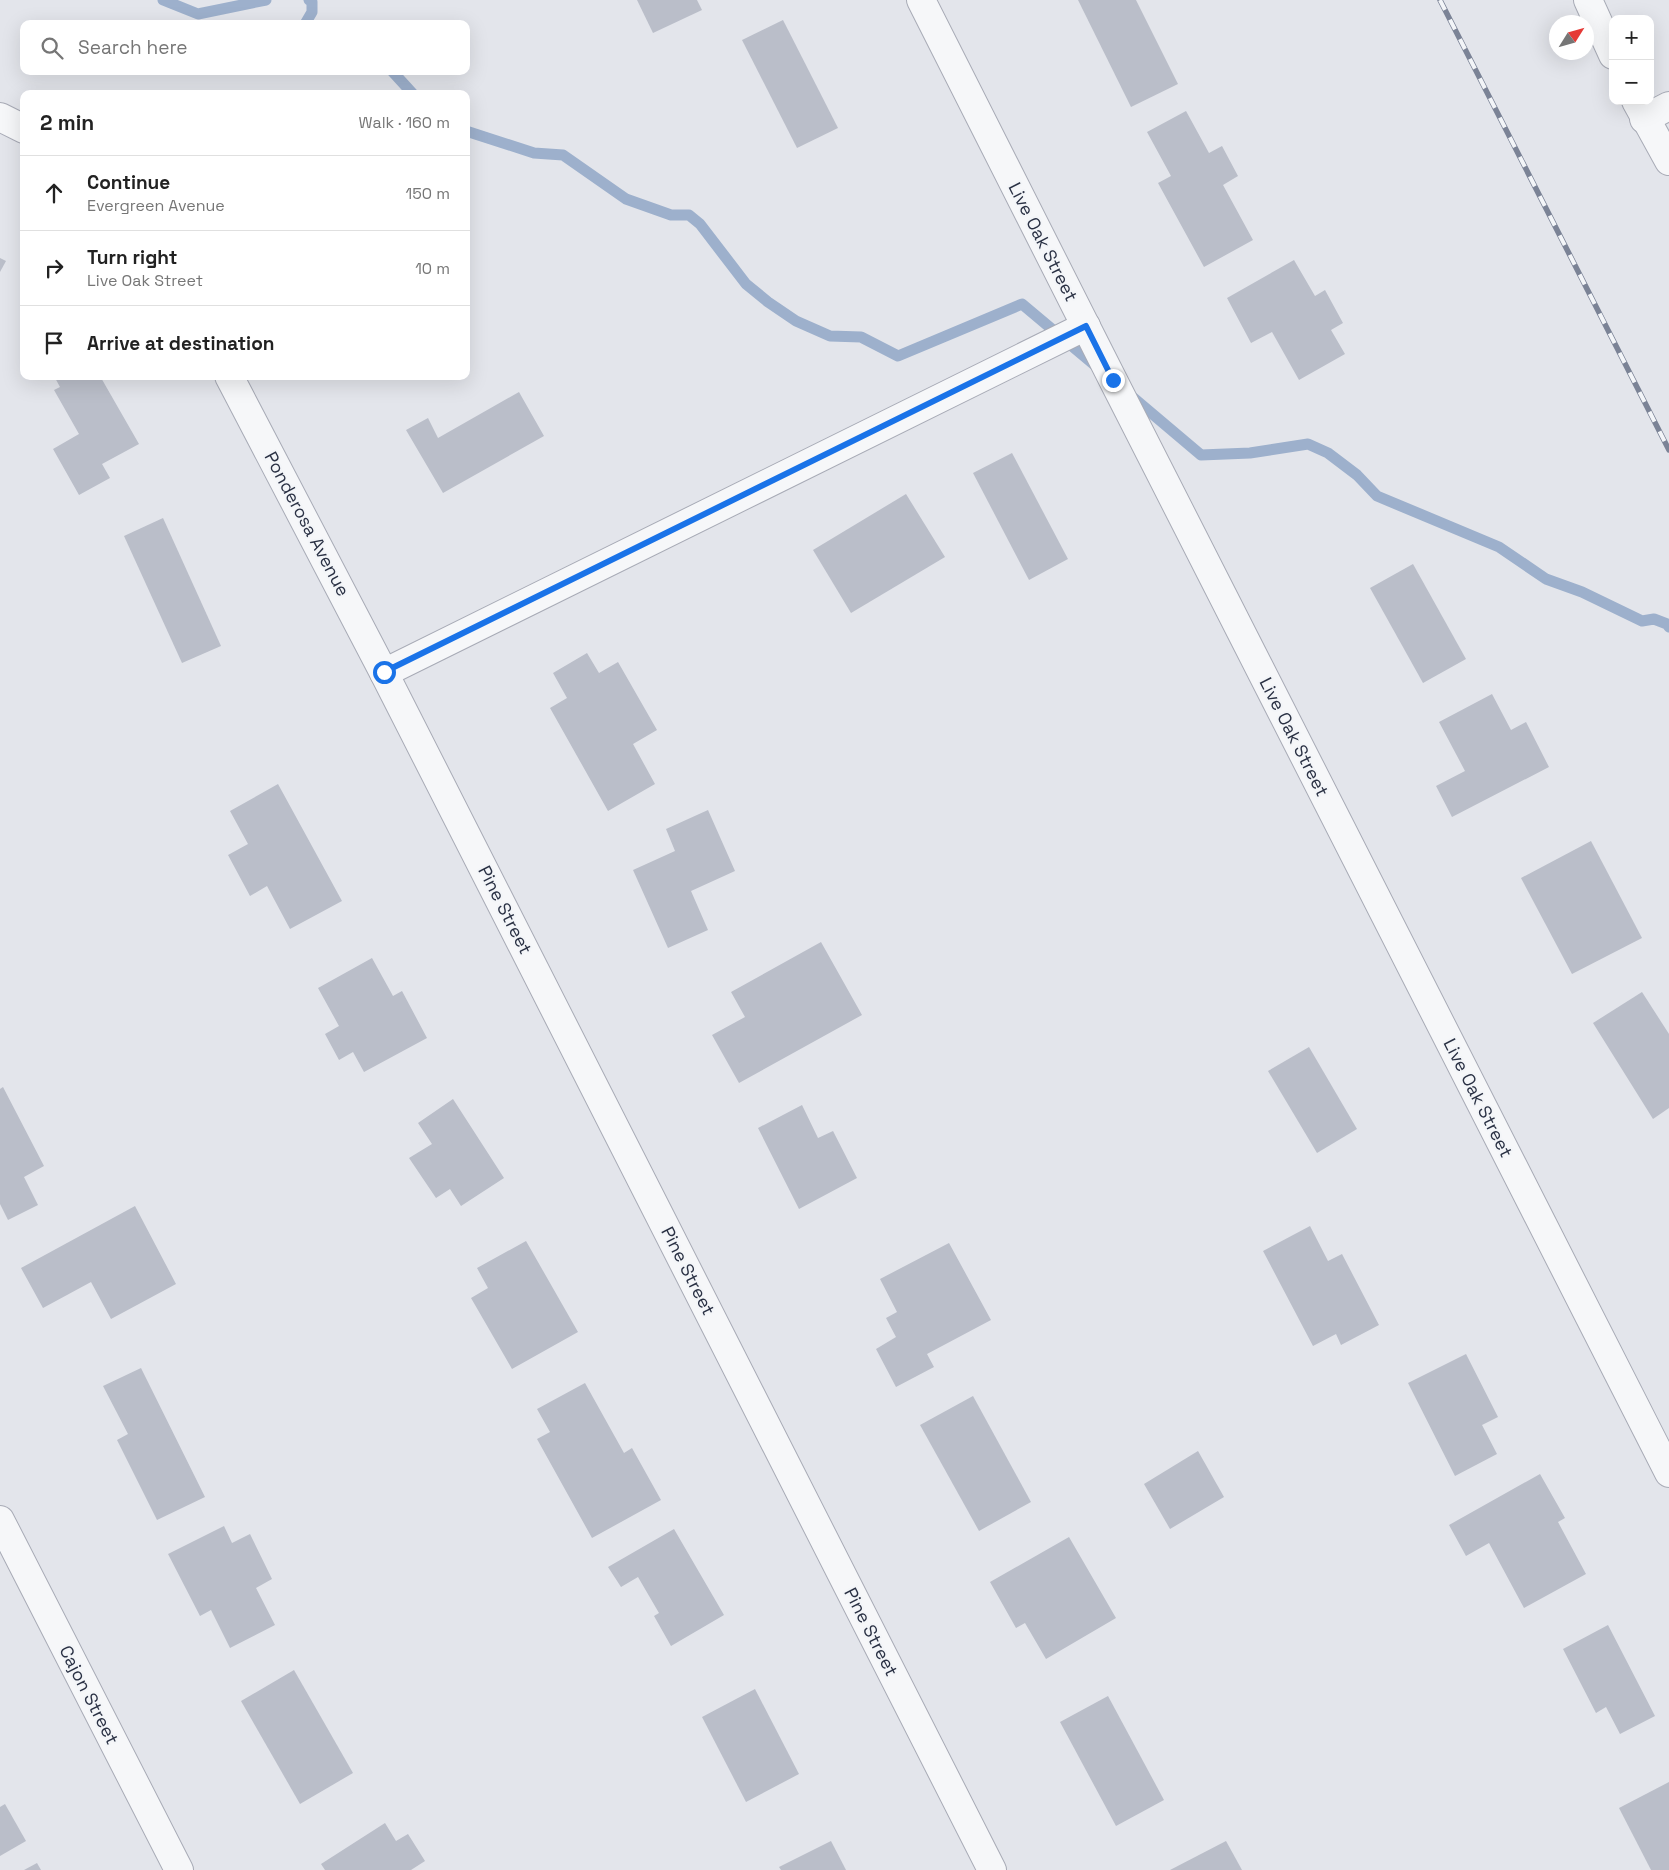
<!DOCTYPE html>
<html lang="en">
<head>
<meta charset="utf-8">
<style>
	:root { --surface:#fff; --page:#f6f6f6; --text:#222; --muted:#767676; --line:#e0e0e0 }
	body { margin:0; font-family:"Space Grotesk",sans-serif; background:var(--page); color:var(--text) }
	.controls { position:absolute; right:15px; top:15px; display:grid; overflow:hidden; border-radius:10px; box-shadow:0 5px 20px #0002 }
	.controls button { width:45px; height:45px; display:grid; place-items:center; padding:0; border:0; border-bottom:1px solid var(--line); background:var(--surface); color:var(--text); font:25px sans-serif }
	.compass { position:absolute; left:1549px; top:15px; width:45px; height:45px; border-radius:50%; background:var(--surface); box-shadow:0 5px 20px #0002; rotate:53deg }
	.stop { position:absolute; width:15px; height:15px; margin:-11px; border:4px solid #1a73e8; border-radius:50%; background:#fff }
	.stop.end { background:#1a73e8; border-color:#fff; box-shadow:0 1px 5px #0008 }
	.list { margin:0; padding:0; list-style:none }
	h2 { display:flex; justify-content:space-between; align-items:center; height:65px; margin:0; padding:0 20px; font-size:21px }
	h2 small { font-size:16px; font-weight:400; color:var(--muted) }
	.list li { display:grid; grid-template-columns:32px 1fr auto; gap:15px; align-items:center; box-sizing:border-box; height:75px; padding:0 20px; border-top:1px solid var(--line) }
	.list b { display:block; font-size:19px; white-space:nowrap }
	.list p { margin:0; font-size:16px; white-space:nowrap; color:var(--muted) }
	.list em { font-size:16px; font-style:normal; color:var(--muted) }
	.icon { flex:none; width:28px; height:28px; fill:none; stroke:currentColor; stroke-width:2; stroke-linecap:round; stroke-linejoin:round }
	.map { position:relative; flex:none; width:1669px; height:1870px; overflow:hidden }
	.search { position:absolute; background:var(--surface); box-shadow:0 5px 20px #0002; left:20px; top:20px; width:450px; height:55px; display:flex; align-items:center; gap:12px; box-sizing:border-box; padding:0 18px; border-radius:10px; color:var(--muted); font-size:19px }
	.panel { position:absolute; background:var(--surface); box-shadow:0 5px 20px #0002; left:20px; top:90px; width:450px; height:290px; border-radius:10px }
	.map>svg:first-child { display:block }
</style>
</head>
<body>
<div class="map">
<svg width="1669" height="1870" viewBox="0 0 1669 1870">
	<rect width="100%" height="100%" fill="#e3e5eb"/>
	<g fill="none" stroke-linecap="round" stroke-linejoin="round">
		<g stroke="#9db0cc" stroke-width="11">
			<polyline points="163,0 198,14 266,0"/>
			<polyline points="305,24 312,12 312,2 309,0"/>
			<polyline points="392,71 413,94"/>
			<polyline points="466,131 534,153 563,155 626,199 671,215 689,215 700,224 746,284 768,302 796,321 830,336 861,337 898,356 1022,304 1097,367"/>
			<polyline points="1130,395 1201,455 1250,453 1308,444 1328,453 1357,475 1377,496 1499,547 1546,579 1582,592 1642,621 1654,619 1667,624 1669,627"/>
		</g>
	</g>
	<g fill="#babec9">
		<polygon points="637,0 697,0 702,10 653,33"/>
		<polygon points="1078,0 1136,0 1178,84 1131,107"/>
		<polygon points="783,20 838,128 797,148 742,40"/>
		<polygon points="1186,111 1209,153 1222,146 1238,176 1223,185 1253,240 1204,267 1158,183 1171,176 1147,132"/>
		<polygon points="0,258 6,261 0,272"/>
		<polygon points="1294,260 1315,296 1325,290 1343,323 1331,330 1345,354 1299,380 1272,332 1251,343 1227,298"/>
		<polygon points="54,376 100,376 139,444 102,464 110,478 79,495 53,449 79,434 54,390 60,387"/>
		<polygon points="519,392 544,436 443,493 406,430 428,418 438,438"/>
		<polygon points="1012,453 1068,559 1029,580 973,473"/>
		<polygon points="906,494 945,557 851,613 813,550"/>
		<polygon points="163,518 221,646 182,663 124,536"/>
		<polygon points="1413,564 1466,659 1423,683 1370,588"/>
		<polygon points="587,653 599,673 618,662 657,730 633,744 655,784 608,811 550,708 567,698 553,673"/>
		<polygon points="1492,694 1511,730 1526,722 1549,767 1452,817 1436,786 1465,771 1439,722"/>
		<polygon points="278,784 342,901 290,929 267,886 250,896 228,855 248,844 230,811"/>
		<polygon points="708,810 735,871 691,891 708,930 668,948 633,870 675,851 666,829"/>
		<polygon points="1591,841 1642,938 1572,974 1521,878"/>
		<polygon points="821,942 862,1015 739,1083 712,1035 745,1017 731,992"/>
		<polygon points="372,958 393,996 402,991 427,1038 364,1072 353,1052 339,1060 325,1034 339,1026 318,988"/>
		<polygon points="1642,992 1669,1034 1669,1108 1653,1119 1593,1023"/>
		<polygon points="1309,1047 1357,1129 1317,1153 1268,1071"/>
		<polygon points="3,1087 44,1166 24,1177 38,1205 8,1220 0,1204 0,1089"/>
		<polygon points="453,1099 504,1178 461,1206 450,1189 436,1198 409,1158 432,1144 418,1123"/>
		<polygon points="802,1105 818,1138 833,1131 857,1178 799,1209 758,1128"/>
		<polygon points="135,1206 176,1284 111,1319 91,1282 43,1308 21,1268"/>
		<polygon points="1310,1226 1328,1261 1342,1254 1379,1325 1341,1345 1336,1334 1313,1346 1263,1251"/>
		<polygon points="526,1241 578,1332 512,1369 471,1298 488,1288 477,1268"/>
		<polygon points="949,1243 991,1320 927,1354 934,1367 896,1387 876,1349 896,1337 886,1318 897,1312 880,1279"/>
		<polygon points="1466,1354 1498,1417 1482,1425 1497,1454 1455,1476 1408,1383"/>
		<polygon points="141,1368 205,1497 157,1520 117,1440 128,1434 103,1386"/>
		<polygon points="585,1383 624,1453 632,1448 661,1500 592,1538 537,1439 550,1432 537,1409"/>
		<polygon points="973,1396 1031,1502 979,1531 920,1425"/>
		<polygon points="1198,1451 1224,1497 1170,1529 1144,1484"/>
		<polygon points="1540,1474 1565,1518 1558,1522 1586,1574 1524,1608 1489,1543 1466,1556 1449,1525"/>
		<polygon points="224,1526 232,1543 250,1534 272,1579 256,1588 275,1625 230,1648 211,1610 200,1616 168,1554"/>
		<polygon points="674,1529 724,1615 671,1646 654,1616 659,1613 638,1577 621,1587 608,1567"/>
		<polygon points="1069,1537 1116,1618 1046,1659 1025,1623 1016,1628 990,1582"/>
		<polygon points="1608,1625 1655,1716 1620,1734 1606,1707 1596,1713 1563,1649"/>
		<polygon points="294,1670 353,1773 300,1804 241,1701"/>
		<polygon points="755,1689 799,1774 746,1802 702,1717"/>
		<polygon points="1108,1696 1164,1800 1116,1826 1060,1722"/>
		<polygon points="1669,1782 1669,1870 1651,1870 1619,1808"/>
		<polygon points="5,1804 26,1841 0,1856 0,1807"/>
		<polygon points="385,1823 396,1841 408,1834 425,1861 411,1870 325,1870 321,1864"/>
		<polygon points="831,1841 846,1870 781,1870 779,1867"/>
		<polygon points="1226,1841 1242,1870 1170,1870"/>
		<polygon points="37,1863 41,1870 24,1870"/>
	</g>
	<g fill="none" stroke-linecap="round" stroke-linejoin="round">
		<g stroke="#a8abb6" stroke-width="30">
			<g id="minor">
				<polyline points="921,0 1113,380 1669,1473"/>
				<polyline points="1588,0 1613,55"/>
				<polyline points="1636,101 1669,161"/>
				<polyline points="0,117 24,129"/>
				<polyline points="1644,119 1669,106"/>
				<polyline points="229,376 384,673 992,1870"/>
				<polyline points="384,673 1086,326"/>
				<polyline points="0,1520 179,1870"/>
			</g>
		</g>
		<use href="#minor" stroke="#f6f7f9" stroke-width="28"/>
		<g stroke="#7b8396" stroke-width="5.5">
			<polyline id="rail" points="1440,0 1669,450"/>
		</g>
		<use href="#rail" stroke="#f3f5f8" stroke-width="4" stroke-dasharray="11" stroke-linecap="butt"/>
	</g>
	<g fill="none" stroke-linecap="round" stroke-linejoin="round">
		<polyline stroke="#1a73e8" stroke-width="6" points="384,672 1086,326 1113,380"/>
	</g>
	<g text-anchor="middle" stroke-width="4" stroke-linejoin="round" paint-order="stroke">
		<g font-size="18" fill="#2a3144" stroke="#f3f5f8">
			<text transform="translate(1043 242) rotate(63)" y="6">Live Oak Street</text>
			<text transform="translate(307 524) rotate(62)" y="6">Ponderosa Avenue</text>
			<text transform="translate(1294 737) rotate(63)" y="6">Live Oak Street</text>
			<text transform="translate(505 910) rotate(63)" y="6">Pine Street</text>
			<text transform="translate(1478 1098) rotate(63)" y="6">Live Oak Street</text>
			<text transform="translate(688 1271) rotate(63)" y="6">Pine Street</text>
			<text transform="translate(871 1632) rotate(63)" y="6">Pine Street</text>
			<text transform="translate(89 1695) rotate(63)" y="6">Cajon Street</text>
		</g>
	</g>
</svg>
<div class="controls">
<button>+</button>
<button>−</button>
</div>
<svg class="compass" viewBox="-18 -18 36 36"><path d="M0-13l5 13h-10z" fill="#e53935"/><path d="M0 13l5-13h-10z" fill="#767676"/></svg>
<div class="stop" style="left:384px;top:672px"></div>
<div class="stop end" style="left:1113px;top:380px"></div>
<div class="search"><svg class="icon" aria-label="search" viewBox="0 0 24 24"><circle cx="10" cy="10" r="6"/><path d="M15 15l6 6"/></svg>Search here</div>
<section class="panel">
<h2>2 min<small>Walk · 160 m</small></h2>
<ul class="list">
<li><svg class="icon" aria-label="ahead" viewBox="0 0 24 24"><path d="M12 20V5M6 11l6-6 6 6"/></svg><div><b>Continue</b><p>Evergreen Avenue</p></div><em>150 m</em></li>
<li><svg class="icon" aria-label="right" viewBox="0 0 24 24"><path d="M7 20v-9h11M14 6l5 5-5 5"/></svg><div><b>Turn right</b><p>Live Oak Street</p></div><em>10 m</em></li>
<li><svg class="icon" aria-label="arrive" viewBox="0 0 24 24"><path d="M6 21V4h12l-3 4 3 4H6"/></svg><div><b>Arrive at destination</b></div></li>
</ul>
</section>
</div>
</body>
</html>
